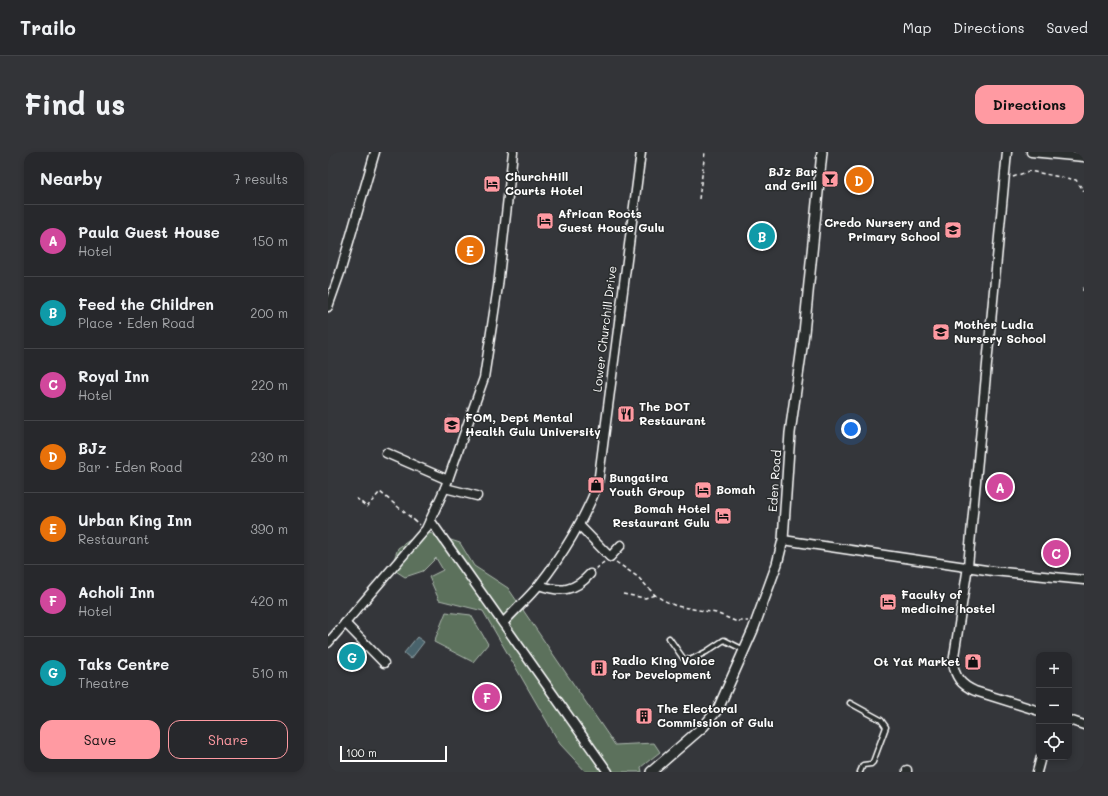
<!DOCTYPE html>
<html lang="en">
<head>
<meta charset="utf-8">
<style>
	:root { --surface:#27282c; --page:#333438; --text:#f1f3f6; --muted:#a4a6a9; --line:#434448; --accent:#ff9aa2 }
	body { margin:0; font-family:Mali,sans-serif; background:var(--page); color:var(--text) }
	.controls { position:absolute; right:12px; bottom:12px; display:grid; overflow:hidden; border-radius:8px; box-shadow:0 2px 6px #0003 }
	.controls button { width:36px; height:36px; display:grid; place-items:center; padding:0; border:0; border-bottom:1px solid var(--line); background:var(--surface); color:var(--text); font:20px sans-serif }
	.scale { position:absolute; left:12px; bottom:10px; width:107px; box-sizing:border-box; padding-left:4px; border:2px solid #fff; border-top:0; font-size:11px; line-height:14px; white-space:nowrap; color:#fff; -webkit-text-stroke:3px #2a2d2e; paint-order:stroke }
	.you { position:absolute; left:523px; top:277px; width:14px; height:14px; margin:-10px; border:3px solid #fff; border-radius:50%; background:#1a73e8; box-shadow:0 0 0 6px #1a73e833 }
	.badge { display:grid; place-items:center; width:26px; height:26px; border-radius:50%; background:var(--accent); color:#fff; font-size:13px; font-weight:700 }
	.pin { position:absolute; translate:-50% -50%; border:2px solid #fff; box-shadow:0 1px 4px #0006 }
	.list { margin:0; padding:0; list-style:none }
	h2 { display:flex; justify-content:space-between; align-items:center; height:52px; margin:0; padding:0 16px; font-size:17px }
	h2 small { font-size:13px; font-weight:400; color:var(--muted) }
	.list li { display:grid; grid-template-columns:26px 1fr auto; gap:12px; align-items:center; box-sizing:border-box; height:72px; padding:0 16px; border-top:1px solid var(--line) }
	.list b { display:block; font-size:15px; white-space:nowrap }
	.list p { margin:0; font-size:13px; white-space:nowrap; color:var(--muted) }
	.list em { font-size:13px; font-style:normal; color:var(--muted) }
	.actions { display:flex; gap:8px; padding:12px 16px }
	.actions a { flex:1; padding:9px 0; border:1px solid var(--accent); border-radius:12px; text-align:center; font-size:14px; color:var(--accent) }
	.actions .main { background:var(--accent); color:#111 }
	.icon { flex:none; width:22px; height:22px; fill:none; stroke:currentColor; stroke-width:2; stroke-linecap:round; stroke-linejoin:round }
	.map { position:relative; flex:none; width:756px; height:620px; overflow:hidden; border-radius:12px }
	header { display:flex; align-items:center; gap:24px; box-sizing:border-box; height:56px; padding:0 20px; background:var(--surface); border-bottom:1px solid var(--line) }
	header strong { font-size:19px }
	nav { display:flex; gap:22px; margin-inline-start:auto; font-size:14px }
	.intro { display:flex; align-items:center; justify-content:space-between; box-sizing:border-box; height:96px; padding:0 24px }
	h1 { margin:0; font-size:28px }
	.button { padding:10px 18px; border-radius:12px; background:var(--accent); color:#111; font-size:14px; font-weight:700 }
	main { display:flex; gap:24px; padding:0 24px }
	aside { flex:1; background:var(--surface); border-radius:12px; box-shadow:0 2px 6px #0003 }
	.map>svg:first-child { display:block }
</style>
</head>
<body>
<header>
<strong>Trailo</strong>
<nav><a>Map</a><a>Directions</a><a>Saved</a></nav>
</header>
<div class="intro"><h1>Find us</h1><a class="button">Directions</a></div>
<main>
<aside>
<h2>Nearby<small>7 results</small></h2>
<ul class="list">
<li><span class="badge" style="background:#d1479c">A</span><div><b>Paula Guest House</b><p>Hotel</p></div><em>150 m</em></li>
<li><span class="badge" style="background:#0f9aa8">B</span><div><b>Feed the Children</b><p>Place · Eden Road</p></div><em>200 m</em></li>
<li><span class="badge" style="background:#d1479c">C</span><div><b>Royal Inn</b><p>Hotel</p></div><em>220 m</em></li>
<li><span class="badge" style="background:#e8710a">D</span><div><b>BJz</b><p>Bar · Eden Road</p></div><em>230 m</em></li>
<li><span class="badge" style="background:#e8710a">E</span><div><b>Urban King Inn</b><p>Restaurant</p></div><em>390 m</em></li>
<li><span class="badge" style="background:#d1479c">F</span><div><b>Acholi Inn</b><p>Hotel</p></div><em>420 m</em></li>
<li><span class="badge" style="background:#0f9aa8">G</span><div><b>Taks Centre</b><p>Theatre</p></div><em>510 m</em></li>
</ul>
<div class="actions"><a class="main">Save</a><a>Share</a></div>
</aside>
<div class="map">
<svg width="756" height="620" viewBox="0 0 756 620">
	<rect width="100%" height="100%" fill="#34363a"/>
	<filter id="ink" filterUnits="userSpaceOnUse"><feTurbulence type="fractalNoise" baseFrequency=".025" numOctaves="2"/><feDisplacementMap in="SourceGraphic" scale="8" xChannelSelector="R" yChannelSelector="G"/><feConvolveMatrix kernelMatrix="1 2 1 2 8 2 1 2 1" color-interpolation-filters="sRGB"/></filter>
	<g filter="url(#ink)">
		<polygon fill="#404048" points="121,262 134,268 128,282 114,278"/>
		<g fill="#5b715c" stroke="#adb8ae">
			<polygon points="95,379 132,391 146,414 180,436 287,593 326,591 332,600 313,615 314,620 258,620 232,592 155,459 111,448 101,425 115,418 108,406 95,419 77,425 63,416 70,396"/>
			<polygon points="118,460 143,463 160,492 145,510 106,490"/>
		</g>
		<polygon fill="#48646c" stroke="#91a2a7" points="89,485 96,490 83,507 76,501"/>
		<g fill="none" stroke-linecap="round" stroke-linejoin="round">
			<g stroke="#fff" stroke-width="7">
				<g id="service">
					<polyline points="341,486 355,506 362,508 378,500 396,488 416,498"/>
					<polyline points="522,551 553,568 558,575 545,610 543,612 535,613 532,620"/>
				</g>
			</g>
			<g stroke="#fff" stroke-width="11">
				<g id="minor">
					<path d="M679,0L640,414L625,511C627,525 633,533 647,539L711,559"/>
					<polyline points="703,0 756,5"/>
					<polyline points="0,155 12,121 47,0"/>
					<polyline points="58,301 120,328"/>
					<polyline points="117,336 149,344"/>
					<polyline points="102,368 280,620"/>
					<polyline points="251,373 282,405 293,393"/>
					<polyline points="455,388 665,419 756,428"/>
					<path d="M211,433C233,441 247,439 262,422"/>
					<polyline points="17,471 56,511"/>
					<path d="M175,471C187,458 200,446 211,433C234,404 257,366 270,332L313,0"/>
					<polyline points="0,491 98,377 117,336 156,226 170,134 185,0"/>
					<polyline points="741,568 756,573"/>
					<polyline points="579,620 579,618"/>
					<polyline points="709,620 713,605"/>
				</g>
			</g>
			<g stroke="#fff" stroke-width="12">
				<polyline id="tertiary" points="323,620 376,574 390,557 425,478 449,412 455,388 462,281 476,181 494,0"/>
			</g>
			<g stroke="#fff" stroke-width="1.5" stroke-dasharray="4 3" stroke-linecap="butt">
				<polyline points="685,25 701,19 748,28 756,39"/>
				<polyline points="371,47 377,0"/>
				<polyline points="755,139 756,133"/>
				<polyline points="28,346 39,355 52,340 92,373"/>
				<polyline points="288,410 310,425 327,443 335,448 348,454 388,461 407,469 420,469"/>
				<polyline points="268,417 276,410"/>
				<polyline points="295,442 317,446 327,443"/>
			</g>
			<use href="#service" stroke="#2a2d2e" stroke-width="4"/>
			<use href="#minor" stroke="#2a2d2e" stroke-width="8"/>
			<use href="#tertiary" stroke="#2a2d2e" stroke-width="9"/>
		</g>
	</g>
	<defs>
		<g id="bar-square" transform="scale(0.9)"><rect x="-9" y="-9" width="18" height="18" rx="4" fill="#ff9aa2" stroke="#2a2d2e"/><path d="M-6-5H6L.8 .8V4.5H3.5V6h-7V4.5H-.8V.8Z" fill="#111"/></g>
		<g id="hotel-square" transform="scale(0.9)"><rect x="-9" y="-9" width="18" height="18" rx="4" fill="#ff9aa2" stroke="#2a2d2e"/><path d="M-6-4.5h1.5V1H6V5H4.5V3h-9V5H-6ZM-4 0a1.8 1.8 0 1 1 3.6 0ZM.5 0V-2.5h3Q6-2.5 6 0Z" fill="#111"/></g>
		<g id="school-square" transform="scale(0.9)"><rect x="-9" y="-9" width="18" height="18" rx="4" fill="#ff9aa2" stroke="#2a2d2e"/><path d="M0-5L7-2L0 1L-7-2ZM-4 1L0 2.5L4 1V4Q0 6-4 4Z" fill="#111"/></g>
		<g id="restaurant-square" transform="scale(0.9)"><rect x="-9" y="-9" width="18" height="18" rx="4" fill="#ff9aa2" stroke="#2a2d2e"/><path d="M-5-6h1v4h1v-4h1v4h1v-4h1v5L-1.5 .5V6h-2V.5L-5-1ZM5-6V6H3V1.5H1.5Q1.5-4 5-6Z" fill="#111"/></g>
		<g id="university-square" transform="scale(0.9)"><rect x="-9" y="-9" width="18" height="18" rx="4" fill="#ff9aa2" stroke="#2a2d2e"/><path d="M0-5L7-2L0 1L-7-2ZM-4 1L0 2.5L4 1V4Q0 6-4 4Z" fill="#111"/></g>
		<g id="shop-square" transform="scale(0.9)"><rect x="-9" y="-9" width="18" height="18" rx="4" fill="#ff9aa2" stroke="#2a2d2e"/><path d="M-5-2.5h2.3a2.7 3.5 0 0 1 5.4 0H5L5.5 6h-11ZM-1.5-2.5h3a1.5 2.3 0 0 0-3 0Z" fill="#111"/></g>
		<g id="building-square" transform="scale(0.9)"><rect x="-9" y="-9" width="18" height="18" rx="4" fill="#ff9aa2" stroke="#2a2d2e"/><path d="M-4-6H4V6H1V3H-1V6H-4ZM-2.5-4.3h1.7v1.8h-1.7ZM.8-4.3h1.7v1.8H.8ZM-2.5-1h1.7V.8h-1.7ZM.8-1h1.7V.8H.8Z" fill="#111"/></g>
	</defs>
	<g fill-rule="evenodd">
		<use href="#bar-square" x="502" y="27"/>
		<use href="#hotel-square" x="164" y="32"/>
		<use href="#hotel-square" x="217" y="69"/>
		<use href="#school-square" x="625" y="78"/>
		<use href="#school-square" x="613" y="180"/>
		<use href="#restaurant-square" x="298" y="262"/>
		<use href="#university-square" x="124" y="273"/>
		<use href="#shop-square" x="268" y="333"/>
		<use href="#hotel-square" x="375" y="338"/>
		<use href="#hotel-square" x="395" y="364"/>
		<use href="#hotel-square" x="560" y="450"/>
		<use href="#shop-square" x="645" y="510"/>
		<use href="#building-square" x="271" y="516"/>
		<use href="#building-square" x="316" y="564"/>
	</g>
	<g text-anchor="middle" stroke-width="3" stroke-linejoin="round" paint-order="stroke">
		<g font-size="12" font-weight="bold" fill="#fff" stroke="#2a2d2e" text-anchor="start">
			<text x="489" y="24" text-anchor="end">BJz Bar<tspan x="489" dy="14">and Grill</tspan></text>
			<text x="177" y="29">ChurchHill<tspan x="177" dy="14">Courts Hotel</tspan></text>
			<text x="230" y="66">African Roots<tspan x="230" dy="14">Guest House Gulu</tspan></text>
			<text x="612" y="75" text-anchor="end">Credo Nursery and<tspan x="612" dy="14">Primary School</tspan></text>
			<text x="626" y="177">Mother Ludia<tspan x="626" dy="14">Nursery School</tspan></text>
			<text x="311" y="259">The DOT<tspan x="311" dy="14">Restaurant</tspan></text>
			<text x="137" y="270">FOM, Dept Mental<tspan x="137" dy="14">Health Gulu University</tspan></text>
			<text x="281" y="330">Bungatira<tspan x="281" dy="14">Youth Group</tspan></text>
			<text x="388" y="342">Bomah</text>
			<text x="382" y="361" text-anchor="end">Bomah Hotel<tspan x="382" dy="14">Restaurant Gulu</tspan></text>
			<text x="573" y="447">Faculty of<tspan x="573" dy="14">medicine hostel</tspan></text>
			<text x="284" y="513">Radio King Voice<tspan x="284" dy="14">for Development</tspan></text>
			<text x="632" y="514" text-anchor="end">Ot Yat Market</text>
			<text x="329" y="561">The Electoral<tspan x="329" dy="14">Commission of Gulu</tspan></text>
		</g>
		<g font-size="12" fill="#fff" stroke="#2a2d2e">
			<text transform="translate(277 177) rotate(-83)" y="4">Lower Churchill Drive</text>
			<text transform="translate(447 329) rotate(-86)" y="4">Eden Road</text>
		</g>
	</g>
</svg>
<div class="controls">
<button>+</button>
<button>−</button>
<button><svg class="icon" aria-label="locate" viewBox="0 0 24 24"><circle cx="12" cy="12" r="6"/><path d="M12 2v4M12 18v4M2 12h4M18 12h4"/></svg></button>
</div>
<div class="scale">100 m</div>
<div class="you"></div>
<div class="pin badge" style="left:672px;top:335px;background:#d1479c">A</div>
<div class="pin badge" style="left:434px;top:84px;background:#0f9aa8">B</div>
<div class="pin badge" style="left:728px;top:401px;background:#d1479c">C</div>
<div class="pin badge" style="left:531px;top:28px;background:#e8710a">D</div>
<div class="pin badge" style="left:142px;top:98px;background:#e8710a">E</div>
<div class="pin badge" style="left:159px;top:545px;background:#d1479c">F</div>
<div class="pin badge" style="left:24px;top:505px;background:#0f9aa8">G</div>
</div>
</main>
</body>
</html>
